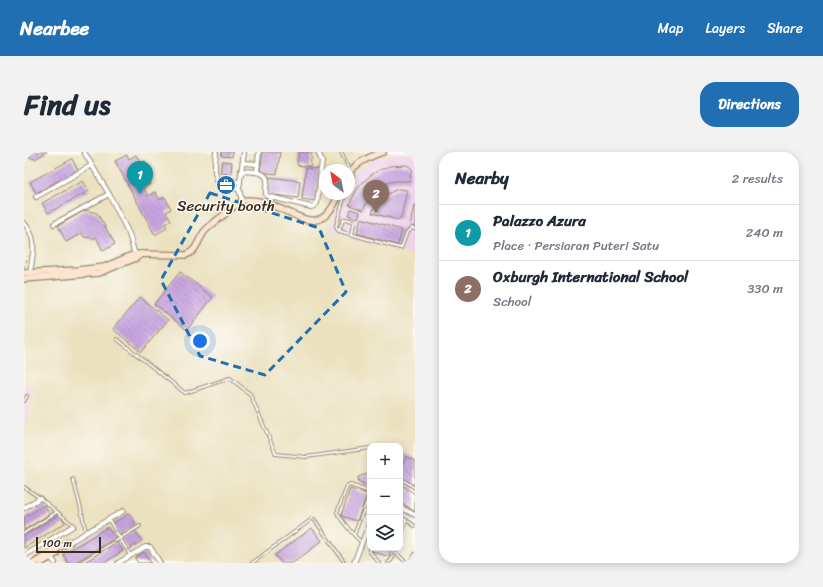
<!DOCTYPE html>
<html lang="en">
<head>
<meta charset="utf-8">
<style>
	:root { --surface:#fff; --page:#f2f2f3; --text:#1f2937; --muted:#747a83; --line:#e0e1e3; --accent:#1f6fb2 }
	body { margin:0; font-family:Sriracha,sans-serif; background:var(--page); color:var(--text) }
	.controls { position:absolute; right:12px; bottom:12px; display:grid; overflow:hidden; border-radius:8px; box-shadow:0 2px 10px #0003 }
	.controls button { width:36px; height:36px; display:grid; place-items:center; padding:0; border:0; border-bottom:1px solid var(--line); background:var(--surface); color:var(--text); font:20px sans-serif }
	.compass { position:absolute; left:295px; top:12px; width:36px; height:36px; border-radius:50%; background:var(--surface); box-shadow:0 2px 10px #0003; rotate:328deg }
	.scale { position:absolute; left:12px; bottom:10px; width:65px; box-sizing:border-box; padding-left:4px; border:2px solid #3b2a1e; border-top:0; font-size:11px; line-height:14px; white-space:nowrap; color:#3b2a1e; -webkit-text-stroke:3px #fdfcf7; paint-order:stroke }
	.you { position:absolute; left:176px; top:189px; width:14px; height:14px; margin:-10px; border:3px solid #fff; border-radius:50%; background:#1a73e8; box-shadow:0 0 0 6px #1a73e833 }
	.badge { display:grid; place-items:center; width:26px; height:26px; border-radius:50%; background:var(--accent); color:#fff; font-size:13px; font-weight:700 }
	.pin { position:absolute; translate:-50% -33px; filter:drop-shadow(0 1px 2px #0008) }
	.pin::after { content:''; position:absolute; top:21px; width:14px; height:12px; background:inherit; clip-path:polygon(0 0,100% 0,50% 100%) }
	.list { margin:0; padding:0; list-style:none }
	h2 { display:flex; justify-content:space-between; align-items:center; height:52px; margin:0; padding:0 16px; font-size:17px }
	h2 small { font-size:13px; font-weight:400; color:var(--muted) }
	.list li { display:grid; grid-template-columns:26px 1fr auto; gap:12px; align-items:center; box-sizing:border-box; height:56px; padding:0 16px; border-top:1px solid var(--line) }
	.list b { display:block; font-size:15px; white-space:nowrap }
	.list p { margin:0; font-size:13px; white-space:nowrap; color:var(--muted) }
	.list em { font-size:13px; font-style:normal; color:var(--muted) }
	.icon { flex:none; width:22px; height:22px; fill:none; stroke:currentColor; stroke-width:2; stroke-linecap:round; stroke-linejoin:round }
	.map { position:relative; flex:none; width:391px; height:411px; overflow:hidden; border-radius:16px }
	header { display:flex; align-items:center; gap:24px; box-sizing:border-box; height:56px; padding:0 20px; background:var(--accent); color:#fff }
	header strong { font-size:19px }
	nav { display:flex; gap:22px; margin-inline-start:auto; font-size:14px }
	.intro { display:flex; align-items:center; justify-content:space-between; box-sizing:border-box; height:96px; padding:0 24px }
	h1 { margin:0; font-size:28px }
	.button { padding:10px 18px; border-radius:16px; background:var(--accent); color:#fff; font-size:14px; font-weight:700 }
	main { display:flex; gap:24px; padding:0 24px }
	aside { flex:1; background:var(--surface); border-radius:16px; box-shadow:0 2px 10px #0003 }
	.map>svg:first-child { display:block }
</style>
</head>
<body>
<header>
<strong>Nearbee</strong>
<nav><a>Map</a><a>Layers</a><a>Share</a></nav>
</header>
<div class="intro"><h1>Find us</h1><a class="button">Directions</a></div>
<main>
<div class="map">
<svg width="391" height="411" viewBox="0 0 391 411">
	<defs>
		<pattern id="industrial-grid" width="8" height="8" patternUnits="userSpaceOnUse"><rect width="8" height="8" fill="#ccbed4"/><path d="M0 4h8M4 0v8" fill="none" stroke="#b0a3b6"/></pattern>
		<pattern id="building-back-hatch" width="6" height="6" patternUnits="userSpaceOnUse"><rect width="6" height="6" fill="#c8a4e0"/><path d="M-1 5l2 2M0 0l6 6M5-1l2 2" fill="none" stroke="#a486b5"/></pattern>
	</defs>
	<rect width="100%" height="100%" fill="#fdfcf7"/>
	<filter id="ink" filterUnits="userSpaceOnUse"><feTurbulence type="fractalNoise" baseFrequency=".025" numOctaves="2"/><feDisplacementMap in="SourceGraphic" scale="8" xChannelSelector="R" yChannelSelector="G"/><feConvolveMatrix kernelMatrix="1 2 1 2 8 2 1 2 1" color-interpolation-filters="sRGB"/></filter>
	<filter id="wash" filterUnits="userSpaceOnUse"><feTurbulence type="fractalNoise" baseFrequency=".012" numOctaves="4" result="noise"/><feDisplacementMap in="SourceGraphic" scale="16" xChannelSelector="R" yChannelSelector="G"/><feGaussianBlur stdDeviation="0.9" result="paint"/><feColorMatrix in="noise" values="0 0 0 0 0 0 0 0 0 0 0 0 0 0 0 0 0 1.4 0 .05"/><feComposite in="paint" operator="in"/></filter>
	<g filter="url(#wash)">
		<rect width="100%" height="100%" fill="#ebe1bf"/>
		<g fill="#eed0e8">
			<polygon points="375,1 391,2 391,104 306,79 318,42 325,42 325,25 339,14 355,5"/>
			<polygon points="0,231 9,237 0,283"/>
		</g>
		<polygon fill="url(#industrial-grid)" points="376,299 391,306 391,371 376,361"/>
		<g id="blocks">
			<g fill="url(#building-back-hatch)">
				<polygon points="0,0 23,0 11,7 0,4"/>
				<polygon points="198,0 209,0 208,5 197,4"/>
				<polygon points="239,0 256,0 253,22 236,20"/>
				<polygon points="275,0 288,0 286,15 273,13"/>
				<polygon points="103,3 105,7 112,3 117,11 121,9 127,21 122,24 126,32 120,36 124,44 131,40 136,48 141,45 147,57 142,60 147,68 141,72 143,76 131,83 91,9"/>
				<polygon points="48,7 54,18 12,41 6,30"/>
				<polygon points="198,9 208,10 207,22 196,21"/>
				<polygon points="383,13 388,17 385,29 373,29 366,30 359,33 353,37 348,43 343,50 339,58 325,53 332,39 339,30 347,23 356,18 366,14"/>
				<polygon points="282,16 295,17 291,49 278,47"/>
				<polygon points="246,25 276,29 274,46 243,42"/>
				<polygon points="59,29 65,39 24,61 18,51"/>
				<polygon points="375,37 383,38 377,65 374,68 348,61 352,51 357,46 369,39"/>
				<polygon points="390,53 391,53 391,75 386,74"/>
				<polygon points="326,57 336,60 334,66 324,63"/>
				<polygon points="61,58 73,61 91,92 79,99 72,85 69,87 68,86 60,85 58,81 42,90 34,74"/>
				<polygon points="337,66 378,78 374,93 333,81"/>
				<polygon points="156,120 189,145 163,178 130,152"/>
				<polygon points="116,145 144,168 117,200 89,177"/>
				<polygon points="383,304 391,309 391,330 389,333 377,325 379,322 376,320 378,316 377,315 379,312 378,312"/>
				<polygon points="346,321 346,333 339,333 338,330 335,331 334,325"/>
				<polygon points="376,332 391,342 391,360 376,350"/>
				<polygon points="326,337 343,342 333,369 317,364"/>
				<polygon points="20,353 26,362 0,378 0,366"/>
				<polygon points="105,361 112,372 95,383 88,372"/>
				<polygon points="36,362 41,371 0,396 0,384"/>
				<polygon points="84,375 91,386 50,411 44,411 39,402"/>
				<polygon points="288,376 298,389 269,411 257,411 251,403"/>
				<polygon points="111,379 118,389 104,398 97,387"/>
				<polygon points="93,390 99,399 80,411 58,411"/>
				<polygon points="349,396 367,396 365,405 348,399"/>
				<polygon points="120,400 125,408 127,411 114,411 111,406"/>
			</g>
		</g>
	</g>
	<g filter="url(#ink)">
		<use href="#blocks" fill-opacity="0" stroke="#93866e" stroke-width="1"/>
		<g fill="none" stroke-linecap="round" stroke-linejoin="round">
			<g stroke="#93866e" stroke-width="4">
				<g id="lane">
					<polyline points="317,0 329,24 325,30"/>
					<polyline points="391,0 390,2 391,4"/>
					<polyline points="321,42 312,74 313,77 315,79 376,96 377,96 378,94 383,80 388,76 391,77"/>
					<polyline points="315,79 319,68 322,67 329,69 330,71 328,83"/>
					<polyline points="93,187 161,241 206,226 226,242 252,302 282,305 346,296"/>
					<polyline points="0,249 3,244"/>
					<polyline points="376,326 391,336"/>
					<polyline points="49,327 56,353 62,380"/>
					<polyline points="0,335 16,346 49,373"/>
					<polyline points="376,364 391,374"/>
					<polyline points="85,368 106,403"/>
					<polyline points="0,381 33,360"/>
					<polyline points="330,383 346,341"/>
					<polyline points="376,387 382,368"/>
					<path d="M338,390C330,386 320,370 314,363L313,360L323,335L326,333L346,340"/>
					<polyline points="346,396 346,400 355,411"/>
					<polyline points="372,401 383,411"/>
					<polyline points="56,411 116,374"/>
					<polyline points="228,411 288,367 290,367 321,411"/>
					<path d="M364,411C369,408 371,402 373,396"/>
					<polyline points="385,411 391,402"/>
				</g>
			</g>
			<g stroke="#93866e" stroke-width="6">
				<g id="street">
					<polyline points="60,0 85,42 105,82 111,103"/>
					<path d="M192,0C191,14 188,25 199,35L215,37"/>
					<polyline points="219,11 233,12"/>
					<path d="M217,19C226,20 245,18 243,31C242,36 240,39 243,44L287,55L290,54L293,51L298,9L294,0"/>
					<polyline points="233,20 235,0"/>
					<polyline points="193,28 216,30"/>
					<polyline points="12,45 68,13"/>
					<polyline points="218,49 215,37 220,0"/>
					<path d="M0,71C15,87 8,103 6,122"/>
					<polyline points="30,72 85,42"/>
					<polyline points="376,355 391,363"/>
					<polyline points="0,356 16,346"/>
					<polyline points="46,390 99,359"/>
					<polyline points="0,404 49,374"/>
					<polyline points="26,404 31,411"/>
					<polyline points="94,411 121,395 126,395 136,411"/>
					<polyline points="330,411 346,370"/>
				</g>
			</g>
			<g stroke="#93866e" stroke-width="8">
				<g id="secondary">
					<path d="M325,21C333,10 347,4 359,0"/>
					<path d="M0,121L54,118L80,115L111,102L162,103C173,99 174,88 180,80C186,73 195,67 201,62C206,58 213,51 219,49C235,44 264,61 280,67C284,68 288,69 292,68C304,66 311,52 315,42"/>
					<polyline points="0,127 75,121 112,106 117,102"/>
					<polyline points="10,411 41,392 46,390"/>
					<polyline points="17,411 32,402"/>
				</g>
			</g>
			<polyline stroke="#93866e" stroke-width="1" stroke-dasharray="3 3" stroke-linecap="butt" points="0,116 4,104"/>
			<use href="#lane" stroke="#fff" stroke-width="2"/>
			<use href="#street" stroke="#fff" stroke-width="4"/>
			<use href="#secondary" stroke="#fce5d0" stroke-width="5.5"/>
		</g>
	</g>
	<path fill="none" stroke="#1f6fb2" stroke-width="3" stroke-dasharray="8 5" stroke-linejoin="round" d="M186,41L295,76L322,140L241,223L176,204L137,128Z"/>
	<defs>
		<g id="office-disc" transform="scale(1)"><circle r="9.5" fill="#1f6fb2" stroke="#fdfcf7"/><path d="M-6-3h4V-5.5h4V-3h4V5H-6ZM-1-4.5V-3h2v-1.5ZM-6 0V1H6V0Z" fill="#fff"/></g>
	</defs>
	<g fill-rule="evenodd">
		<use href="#office-disc" x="202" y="33"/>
	</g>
	<g text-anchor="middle" stroke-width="3" stroke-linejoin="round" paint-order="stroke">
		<g font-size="15" fill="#3b2a1e" stroke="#fdfcf7">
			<text x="202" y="59">Security booth</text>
		</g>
	</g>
</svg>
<div class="controls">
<button>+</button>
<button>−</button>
<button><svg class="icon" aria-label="layers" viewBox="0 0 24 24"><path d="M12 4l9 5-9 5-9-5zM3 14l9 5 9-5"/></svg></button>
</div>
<svg class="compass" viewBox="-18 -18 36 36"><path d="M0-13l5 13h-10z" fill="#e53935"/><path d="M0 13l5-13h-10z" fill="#747a83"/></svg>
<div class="scale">100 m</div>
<div class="you"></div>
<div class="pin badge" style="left:116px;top:42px;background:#0f9aa8">1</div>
<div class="pin badge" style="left:352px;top:61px;background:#8d6e63">2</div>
</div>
<aside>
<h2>Nearby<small>2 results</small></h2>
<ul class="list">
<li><span class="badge" style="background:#0f9aa8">1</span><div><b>Palazzo Azura</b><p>Place · Persiaran Puteri Satu</p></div><em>240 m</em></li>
<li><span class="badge" style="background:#8d6e63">2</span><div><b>Oxburgh International School</b><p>School</p></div><em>330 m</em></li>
</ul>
</aside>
</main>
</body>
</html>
